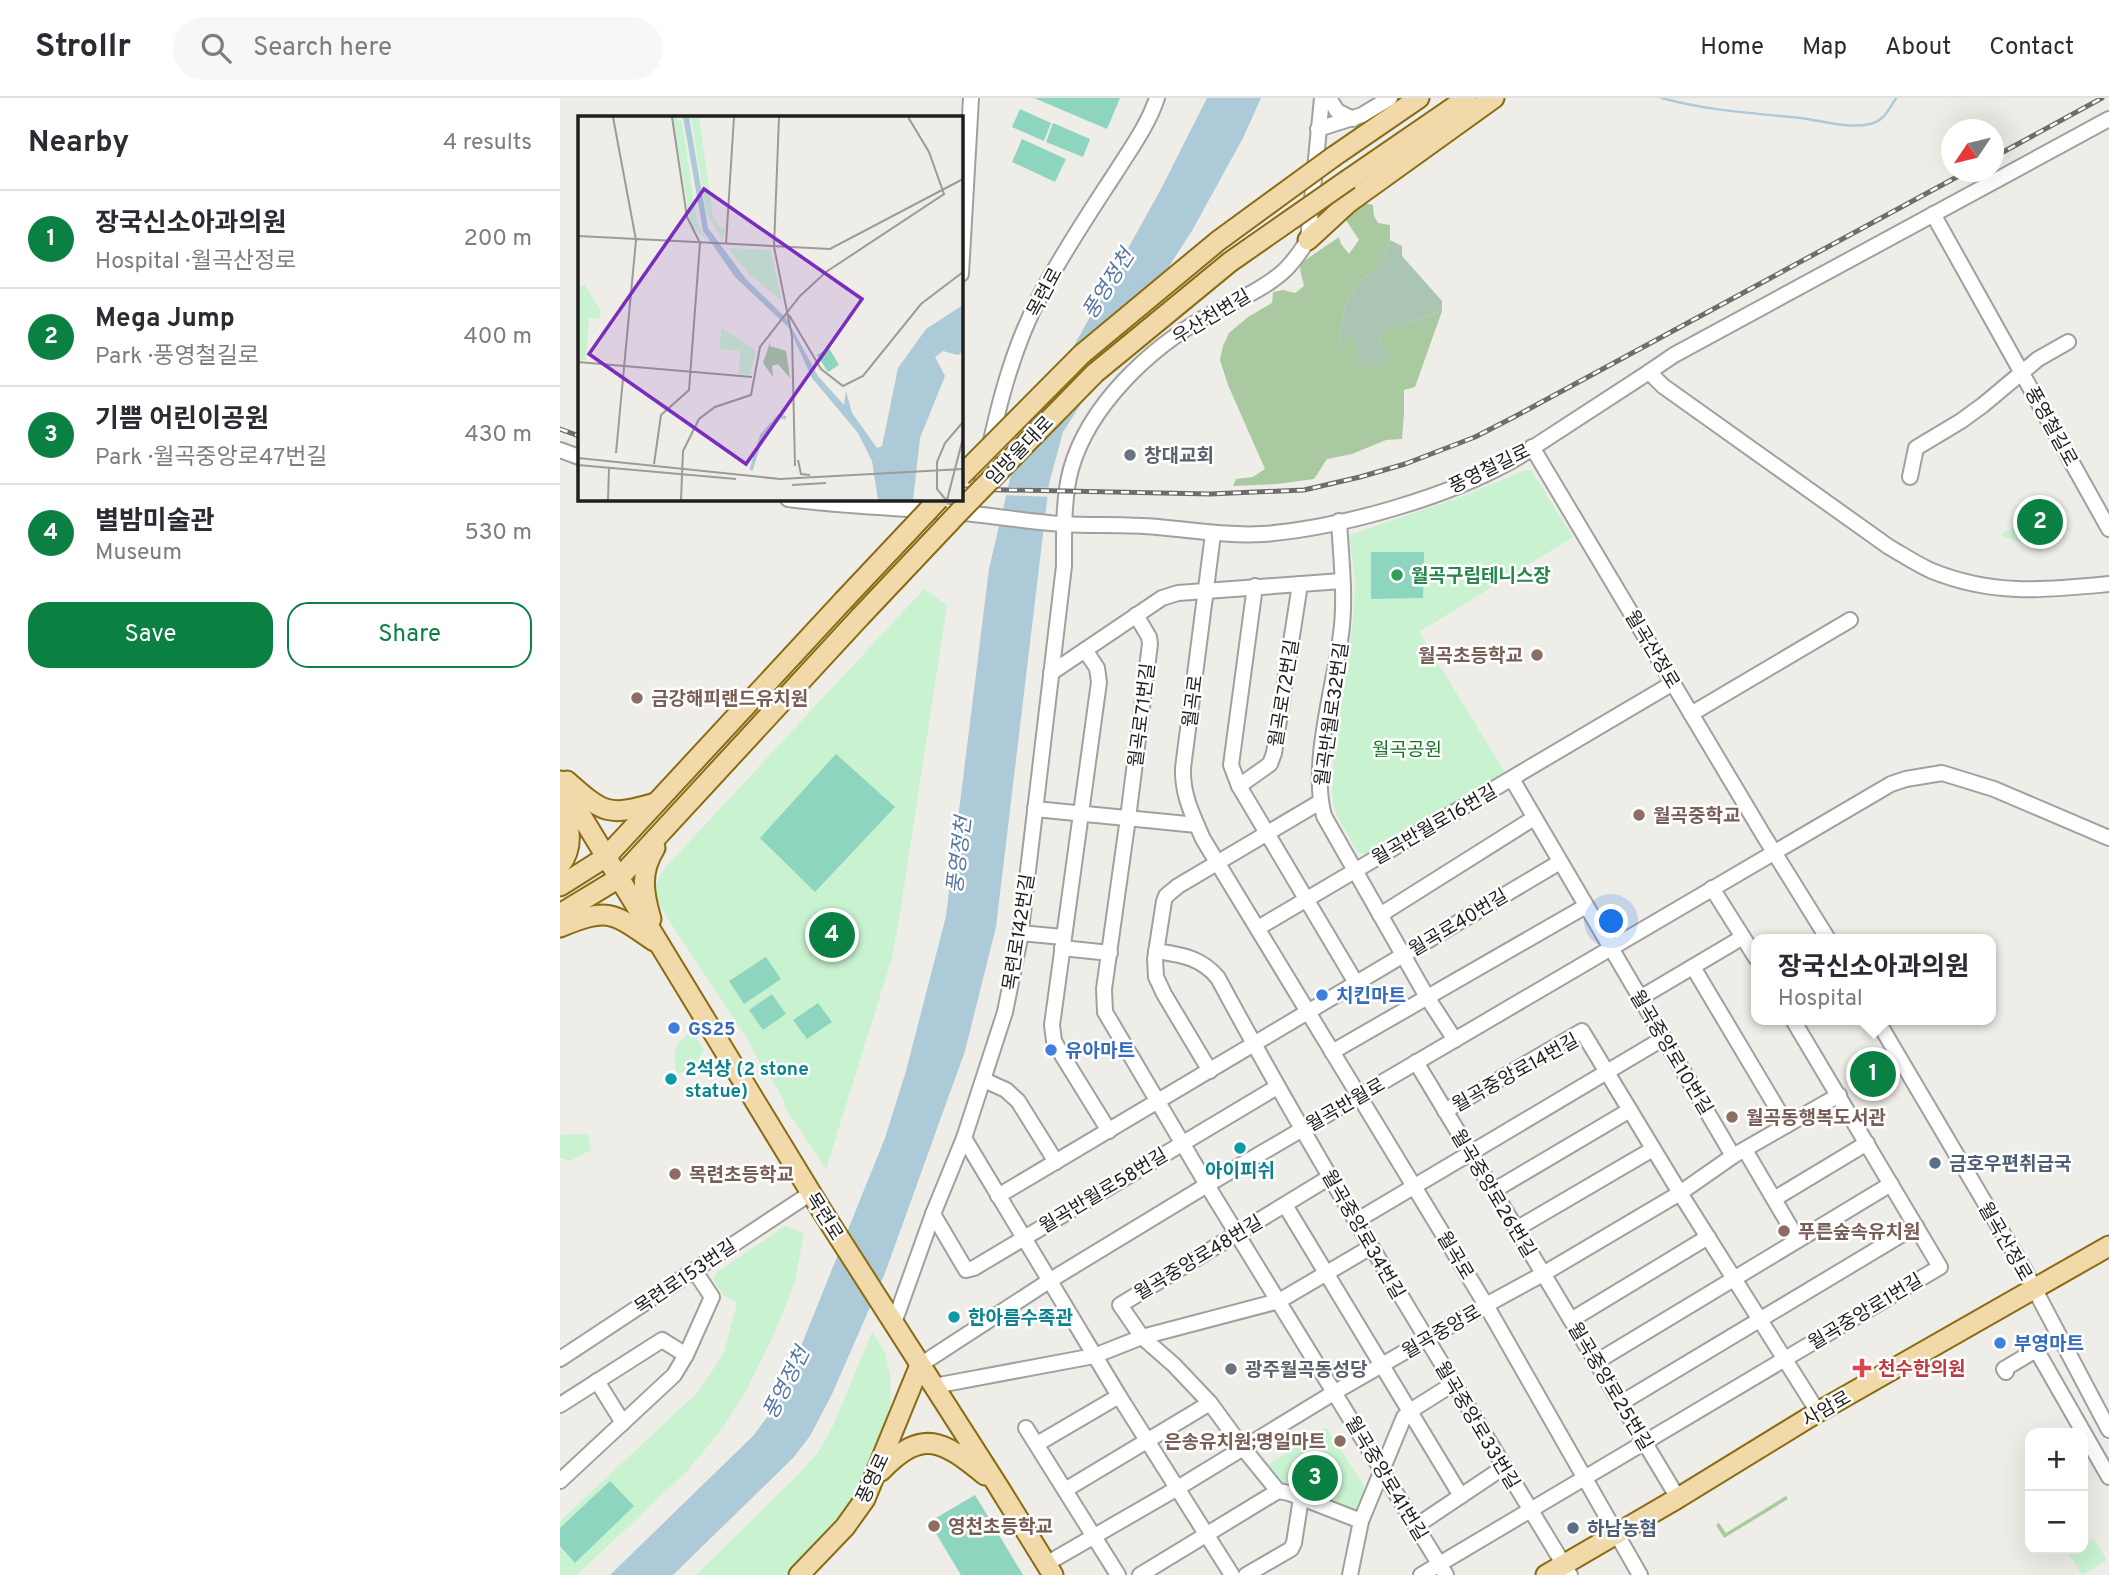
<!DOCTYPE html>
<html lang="en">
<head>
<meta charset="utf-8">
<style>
	:root { --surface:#fff; --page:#f7f7f7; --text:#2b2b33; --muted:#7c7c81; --line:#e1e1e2; --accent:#0b8043 }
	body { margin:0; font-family:Overpass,"Noto Sans KR",sans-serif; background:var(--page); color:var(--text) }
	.controls { position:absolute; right:21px; bottom:21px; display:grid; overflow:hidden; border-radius:14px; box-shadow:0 7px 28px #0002 }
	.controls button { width:63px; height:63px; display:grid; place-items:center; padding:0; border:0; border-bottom:2px solid var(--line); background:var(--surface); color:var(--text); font:35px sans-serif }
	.compass { position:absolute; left:1381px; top:21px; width:63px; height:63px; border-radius:50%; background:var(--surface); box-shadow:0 7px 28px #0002; rotate:235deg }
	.you { position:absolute; left:1052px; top:824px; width:24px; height:24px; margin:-18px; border:5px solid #fff; border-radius:50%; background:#1a73e8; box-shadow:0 0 0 10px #1a73e833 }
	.badge { display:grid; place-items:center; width:46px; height:46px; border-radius:50%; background:var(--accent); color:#fff; font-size:23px; font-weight:700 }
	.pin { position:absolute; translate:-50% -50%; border:4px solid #fff; box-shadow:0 2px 7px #0006 }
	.popup { position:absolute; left:1191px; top:836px; width:245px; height:91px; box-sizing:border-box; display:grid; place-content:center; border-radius:14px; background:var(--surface); filter:drop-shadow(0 2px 5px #0005); font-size:23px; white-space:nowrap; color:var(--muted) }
	.popup b { font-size:26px; color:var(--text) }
	.popup::after { content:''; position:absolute; left:50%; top:100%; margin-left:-14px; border:14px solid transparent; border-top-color:var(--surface) }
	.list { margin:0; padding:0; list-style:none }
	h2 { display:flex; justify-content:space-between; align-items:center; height:91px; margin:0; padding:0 28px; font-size:30px }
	h2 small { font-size:23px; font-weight:400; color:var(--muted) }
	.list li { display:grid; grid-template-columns:46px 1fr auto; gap:21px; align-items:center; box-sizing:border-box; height:98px; padding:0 28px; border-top:2px solid var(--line) }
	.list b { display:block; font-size:26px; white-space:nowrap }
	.list p { margin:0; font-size:23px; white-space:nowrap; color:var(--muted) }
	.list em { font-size:23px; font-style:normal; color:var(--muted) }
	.actions { display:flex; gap:14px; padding:21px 28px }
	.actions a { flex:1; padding:16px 0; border:2px solid var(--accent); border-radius:21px; text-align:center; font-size:24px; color:var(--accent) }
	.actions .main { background:var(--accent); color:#fff }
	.icon { flex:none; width:38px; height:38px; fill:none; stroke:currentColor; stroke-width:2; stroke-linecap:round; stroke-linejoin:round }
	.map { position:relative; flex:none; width:1549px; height:1477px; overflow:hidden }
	header { display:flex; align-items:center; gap:42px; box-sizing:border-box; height:98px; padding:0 35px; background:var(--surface); border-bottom:2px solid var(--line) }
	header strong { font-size:33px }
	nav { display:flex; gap:38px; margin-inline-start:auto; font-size:24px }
	.search { width:490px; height:63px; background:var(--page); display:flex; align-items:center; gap:18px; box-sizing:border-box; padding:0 24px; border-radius:38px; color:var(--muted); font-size:26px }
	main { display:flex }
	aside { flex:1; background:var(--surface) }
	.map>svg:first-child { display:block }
</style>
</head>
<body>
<header>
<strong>Strollr</strong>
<div class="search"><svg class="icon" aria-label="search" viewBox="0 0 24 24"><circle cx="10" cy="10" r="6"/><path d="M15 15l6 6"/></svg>Search here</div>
<nav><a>Home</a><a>Map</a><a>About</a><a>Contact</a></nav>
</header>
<main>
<aside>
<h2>Nearby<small>4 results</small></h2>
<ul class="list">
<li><span class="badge">1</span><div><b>장국신소아과의원</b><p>Hospital · 월곡산정로</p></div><em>200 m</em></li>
<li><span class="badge">2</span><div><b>Mega Jump</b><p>Park · 풍영철길로</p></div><em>400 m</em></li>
<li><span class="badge">3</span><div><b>기쁨 어린이공원</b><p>Park · 월곡중앙로47번길</p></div><em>430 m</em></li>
<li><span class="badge">4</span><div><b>별밤미술관</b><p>Museum</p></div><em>530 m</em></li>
</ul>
<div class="actions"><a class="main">Save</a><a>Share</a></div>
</aside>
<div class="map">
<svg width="1549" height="1477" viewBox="0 0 1549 1477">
	<rect width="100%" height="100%" fill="#efede7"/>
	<g fill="#a9c9a0">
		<polygon points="804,105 813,107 814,118 818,125 830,127 830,142 817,172 799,182 786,206 779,241 781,245 792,238 796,249 821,245 819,239 831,232 882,213 855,289 844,292 844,315 842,341 826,342 792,356 767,361 754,381 717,386 673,388 676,381 693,379 705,371 668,287 660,262 663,248 669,235 688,219 712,205 713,194 723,192 735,195 744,188 740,171 741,165 779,139 781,146 789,156 799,142 786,122"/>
		<polygon points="1226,1398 1228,1401 1164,1440 1156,1427 1159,1425 1166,1435"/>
	</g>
	<polygon fill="#aac5b1" points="830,142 842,148 842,158 882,203 882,213 831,232 819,239 821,245 830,255 821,267 808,270 795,263 796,249 792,239 781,245 779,241 786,206 792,195 799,182 817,172"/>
	<g fill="#c9f3d0">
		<polygon points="965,372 971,372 1013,439 859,534 946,676 806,757 797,754 776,715 772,701 773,664 794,513 795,481 789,437 898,400"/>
		<polygon points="1489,411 1505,440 1480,454 1471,448 1440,437"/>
		<path d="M364,491L387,507L339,822L332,860L266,1071L226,1011C220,985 197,967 188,942L106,818L100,808L94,790L103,772Z"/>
		<path d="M131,933L144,951L137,965L117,977C112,952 113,949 131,933Z"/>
		<polygon points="17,1036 28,1037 31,1052 10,1063 0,1060 0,1037"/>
		<polygon points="225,1128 244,1135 235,1184 215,1234 186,1293 162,1331 129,1371 17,1477 0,1477 0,1423 138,1294 164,1255 177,1205 163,1197 153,1180 156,1175"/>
		<polygon points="312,1234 325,1254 330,1277 331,1304 319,1347 295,1399 266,1439 225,1477 136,1477 241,1374 259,1353 273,1328"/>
		<polygon points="766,1329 809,1396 799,1418 719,1390 703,1370"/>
		<polygon points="1534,1441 1547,1462 1522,1477 1509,1456 1518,1451 1523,1451 1523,1448"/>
	</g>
	<g fill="#8ed5c0">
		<polygon points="474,0 560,0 547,31"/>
		<polygon points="460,11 491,25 484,43 452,29"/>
		<polygon points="493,25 530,41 523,59 486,44"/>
		<polygon points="462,41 506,61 495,84 452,64"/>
		<polygon points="811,454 864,454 863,500 811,501"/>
		<polygon points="276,656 335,709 255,794 200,740"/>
		<polygon points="206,859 221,881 184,906 169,883"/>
		<polygon points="212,896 226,916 203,932 189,912"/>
		<polygon points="258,905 272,924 247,941 233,922"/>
		<polygon points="50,1383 74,1408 15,1465 0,1448 0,1430"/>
		<polygon points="415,1397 463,1477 401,1477 369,1424"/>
	</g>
	<polygon fill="#accad7" points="647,0 701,0 683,40 633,131 503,334 489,386 436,829 405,953 325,1175 272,1296 250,1338 233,1360 113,1477 50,1477 194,1337 213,1311 229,1278 325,1040 346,973 386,818 429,471 450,381 476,316 601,91"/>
	<polygon fill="#efede7" points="445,389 492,390 491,399 443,397"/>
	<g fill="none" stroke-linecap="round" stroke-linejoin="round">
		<path stroke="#accad7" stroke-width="2.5" d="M1102,0C1148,13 1194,15 1241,20C1262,23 1289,31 1310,26C1324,23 1329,11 1336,0"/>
		<g stroke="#a0a0a0" stroke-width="18">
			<g id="minor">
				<polyline points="769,0 777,13 793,21"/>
				<polyline points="758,31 802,17 830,0"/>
				<polyline points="1373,116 1549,431"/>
				<polyline points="401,176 411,0"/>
				<polyline points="1089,274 1114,257 1549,21"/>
				<polyline points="972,349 1204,738 1268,841"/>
				<polyline points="0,352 19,359"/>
				<polyline points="1350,379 1356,350 1401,323 1423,307 1478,261 1508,244"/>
				<path d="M420,394C434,326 448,258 481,196C503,154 530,114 556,74C571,50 588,27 597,0"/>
				<path d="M228,401C289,409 351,410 413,416C442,419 472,424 502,426C534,428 566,426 597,429C633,432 667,438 703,436C781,430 893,398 960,358L1089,274L1103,288L1329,449C1343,457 1358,467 1372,473C1434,498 1485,492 1549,486"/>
				<path d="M779,423C781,460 786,500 781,536C774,590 750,666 764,718L867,899L895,942"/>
				<path d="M653,436L623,670C622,697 633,718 643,741L926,1207L1080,1477"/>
				<polyline points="695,488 671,667 679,688 796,885"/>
				<polyline points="576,517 589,539 590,546 568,720 544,891 545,914 647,1087 886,1477"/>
				<polyline points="525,552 537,570 539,584 492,927 494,943 502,957 549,1033"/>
				<polyline points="491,575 602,500 618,495 782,483"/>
				<polyline points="1131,616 1290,522"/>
				<polyline points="952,681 1173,1058"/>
				<polyline points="679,688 710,666 714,655 740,486"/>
				<polyline points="475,711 637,727"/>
				<polyline points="1152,790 1196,860"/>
				<polyline points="820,817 974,720"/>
				<polyline points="698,830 1113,585"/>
				<polyline points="460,835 503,839"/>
				<polyline points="502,850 550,855"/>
				<path d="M596,853C621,857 641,859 658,880C767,1083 891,1279 1010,1477"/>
				<polyline points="1133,869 1227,1027"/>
				<polyline points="1080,900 1183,839"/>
				<polyline points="1317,922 1464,1171 1549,1332"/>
				<polyline points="772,954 1026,808"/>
				<polyline points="856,964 1118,1400"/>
				<polyline points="650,973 604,896 596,879 595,861 604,803 606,798 618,788 760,704"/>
				<polyline points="424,982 446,992 458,1003 496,1064"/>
				<polyline points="885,1013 1022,933 1120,1095 1258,1314"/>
				<polyline points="404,1040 559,1298 672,1477"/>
				<polyline points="1185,1052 1238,1142"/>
				<polyline points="770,1079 560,1207 582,1239 614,1267 650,1305 683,1350 718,1393 729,1395 801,1423"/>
				<polyline points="933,1093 1070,1012"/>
				<polyline points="438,1098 1000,764"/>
				<polyline points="1214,1101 1307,1045"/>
				<polyline points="725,1107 901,1398"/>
				<polyline points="373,1116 406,1172 414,1170 717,989"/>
				<polyline points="796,1123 1104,940"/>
				<polyline points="956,1131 1093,1051"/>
				<polyline points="1011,1222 1148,1139"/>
				<path d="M334,1225L373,1116L404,1040L445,914L460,840L504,468C504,438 503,400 511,371C529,307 590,250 647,218C671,205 705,191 725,172C734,163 741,153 748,142L762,0"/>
				<polyline points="0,1261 251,1095"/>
				<polyline points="1036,1264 1331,1086"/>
				<polyline points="360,1267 489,1183 647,1087 1331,686 1346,681 1382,675 1434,691 1549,740"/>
				<polyline points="1446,1274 1444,1271 1471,1255 1477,1253 1549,1379"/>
				<polyline points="37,1283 63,1325"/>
				<polyline points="374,1288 534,1258 582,1239 719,1203 811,1149"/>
				<polyline points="1061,1305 1356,1128"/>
				<polyline points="0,1307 102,1242 126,1257"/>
				<polyline points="466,1330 558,1477"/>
				<polyline points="477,1346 559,1298"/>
				<polyline points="0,1383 114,1277 126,1257 152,1199 134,1172"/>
				<polyline points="505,1392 650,1305"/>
				<polyline points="856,1428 944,1369"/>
				<polyline points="486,1466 616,1391 775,1294 926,1207 983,1176 1120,1095 1173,1058 1279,997"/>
				<polyline points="580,1477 718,1393"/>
				<polyline points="686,1477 731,1451 734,1445 741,1400"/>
				<polyline points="790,1477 801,1423 844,1319 850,1313 893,1286"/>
				<polyline points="861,1477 1380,1169 1233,922"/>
			</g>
		</g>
		<g stroke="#896c11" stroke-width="23">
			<g id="major">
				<polyline points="773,59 859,0"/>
				<polyline points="789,81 907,0"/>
				<polyline points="748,142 788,105 934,0"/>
				<polyline points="0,683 262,1113 438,1388 493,1477"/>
				<path d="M7,683C43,715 48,719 95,705"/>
				<path d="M0,698C7,722 17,746 0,767"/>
				<polyline points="0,788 46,759 283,503"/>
				<polyline points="0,816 59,780 300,519"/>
				<path d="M91,821C83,794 80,774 95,750"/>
				<path d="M0,829C49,809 52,814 94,843"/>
				<path d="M321,1373C363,1329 383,1343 425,1377"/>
				<polyline points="239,1477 285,1429 305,1401 360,1267"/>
				<polyline points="986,1477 1118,1400 1258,1314 1549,1148"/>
			</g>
		</g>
		<use href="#minor" stroke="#fff" stroke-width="14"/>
		<use href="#major" stroke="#f1d9a9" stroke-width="19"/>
		<g stroke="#6d6d6d" stroke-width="5">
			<g id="rail">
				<polyline points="1434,59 1542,0"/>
				<polyline points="0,331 19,338"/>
				<polyline points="401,391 650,396 744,392 800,379 845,366 915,339 954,319 1406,74"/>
			</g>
		</g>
		<use href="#rail" stroke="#fff" stroke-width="2.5" stroke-dasharray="8" stroke-linecap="butt"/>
		<g stroke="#896c11" stroke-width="23" stroke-linecap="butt">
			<g id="major-bridge">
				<polyline points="401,378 522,256 658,143 773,59"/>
				<polyline points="283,503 379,401"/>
				<polyline points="300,519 402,411 535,275 670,164 789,81"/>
			</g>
		</g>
		<use href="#major-bridge" stroke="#f1d9a9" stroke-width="19"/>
	</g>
	<g fill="#6b7280" stroke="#fff" stroke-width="2.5">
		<circle cx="570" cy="357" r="7"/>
		<circle cx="671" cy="1271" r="7"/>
	</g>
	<circle fill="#2e9e5b" stroke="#fff" stroke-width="2.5" cx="837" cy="477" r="7"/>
	<g fill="#8d6e63" stroke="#fff" stroke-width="2.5">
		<circle cx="977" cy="557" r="7"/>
		<circle cx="77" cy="600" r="7"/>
		<circle cx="1079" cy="717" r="7"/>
		<circle cx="1172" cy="1019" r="7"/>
		<circle cx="115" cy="1076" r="7"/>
		<circle cx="1224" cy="1133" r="7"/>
		<circle cx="780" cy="1343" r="7"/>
		<circle cx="374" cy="1428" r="7"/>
	</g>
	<g fill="#3f7fe0" stroke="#fff" stroke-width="2.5">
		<circle cx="762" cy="897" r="7"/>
		<circle cx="114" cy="930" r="7"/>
		<circle cx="491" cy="952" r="7"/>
		<circle cx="1440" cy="1245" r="7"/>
	</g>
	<g fill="#0f9aa8" stroke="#fff" stroke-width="2.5">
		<circle cx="111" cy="981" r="7"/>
		<circle cx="680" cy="1050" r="7"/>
		<circle cx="394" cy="1219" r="7"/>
	</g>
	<g fill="#5c6f8a" stroke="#fff" stroke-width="2.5">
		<circle cx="1375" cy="1065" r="7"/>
		<circle cx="1013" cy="1430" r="7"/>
	</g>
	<path fill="#e0444e" stroke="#fff" stroke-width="2.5" d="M1298.5 1259.5h7v7h7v7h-7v7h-7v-7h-7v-7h7z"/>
	<g text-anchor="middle" stroke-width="5" stroke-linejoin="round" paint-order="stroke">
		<g font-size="19" fill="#1f1f1f" stroke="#fff">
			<text transform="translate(484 194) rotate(-62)" y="7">목련로</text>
			<text transform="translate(651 218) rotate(-31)" y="7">우산천변길</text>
			<text transform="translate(1492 328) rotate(61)" y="7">풍영철길로</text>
			<text transform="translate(459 352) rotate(-46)" y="7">임방울대로</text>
			<text transform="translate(929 370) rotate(-26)" y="7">풍영철길로</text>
			<text transform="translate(1093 551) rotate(59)" y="7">월곡산정로</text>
			<text transform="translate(723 595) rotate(-81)" y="7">월곡로72번길</text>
			<text transform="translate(632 603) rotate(-83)" y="7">월곡로</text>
			<text transform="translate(771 616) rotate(-82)" y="7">월곡반월로32번길</text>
			<text transform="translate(581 617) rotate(-83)" y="7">월곡로71번길</text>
			<text transform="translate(874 726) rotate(-30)" y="7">월곡반월로16번길</text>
			<text transform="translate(898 824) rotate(-31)" y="7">월곡로40번길</text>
			<text transform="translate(458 834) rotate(-81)" y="7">목련로142번길</text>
			<text transform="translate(1112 954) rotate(59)" y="7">월곡중앙로10번길</text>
			<text transform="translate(955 974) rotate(-29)" y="7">월곡중앙로14번길</text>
			<text transform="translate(785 1006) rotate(-30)" y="7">월곡반월로</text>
			<text transform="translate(543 1092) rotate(-31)" y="7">월곡반월로58번길</text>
			<text transform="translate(934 1095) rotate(59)" y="7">월곡중앙로26번길</text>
			<text transform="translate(265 1118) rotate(58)" y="7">목련로</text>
			<text transform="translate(804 1136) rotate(60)" y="7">월곡중앙로34번길</text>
			<text transform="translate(1446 1143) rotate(60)" y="7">월곡산정로</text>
			<text transform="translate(896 1157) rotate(59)" y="7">월곡로</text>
			<text transform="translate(638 1159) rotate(-31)" y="7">월곡중앙로48번길</text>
			<text transform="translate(125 1178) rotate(-34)" y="7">목련로153번길</text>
			<text transform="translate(1305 1213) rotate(-31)" y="7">월곡중앙로1번길</text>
			<text transform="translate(881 1233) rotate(-30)" y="7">월곡중앙로</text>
			<text transform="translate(1051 1288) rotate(59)" y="7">월곡중앙로25번길</text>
			<text transform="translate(1266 1310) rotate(-30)" y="7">사암로</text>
			<text transform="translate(918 1327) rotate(59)" y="7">월곡중앙로33번길</text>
			<text transform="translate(312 1380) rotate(-65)" y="7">풍영로</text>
			<text transform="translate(827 1380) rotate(59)" y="7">월곡중앙로41번길</text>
		</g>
		<g font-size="19" font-weight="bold" fill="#5b616d" stroke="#fff" text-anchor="start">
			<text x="584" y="364">창대교회</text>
			<text x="685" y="1278">광주월곡동성당</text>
		</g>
		<g font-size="19" font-weight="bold" fill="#27864d" stroke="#fff" text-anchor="start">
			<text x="851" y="484">월곡구립테니스장</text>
		</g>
		<g font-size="19" font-weight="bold" fill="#785e54" stroke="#fff" text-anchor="start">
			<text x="963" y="564" text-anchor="end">월곡초등학교</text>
			<text x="91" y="607">금강해피랜드유치원</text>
			<text x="1093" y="724">월곡중학교</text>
			<text x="1186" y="1026">월곡동행복도서관</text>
			<text x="129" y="1083">목련초등학교</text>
			<text x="1238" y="1140">푸른숲속유치원</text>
			<text x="766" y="1350" text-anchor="end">은송유치원;명일마트</text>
			<text x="388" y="1435">영천초등학교</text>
		</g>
		<g font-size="19" fill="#187228" stroke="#fff">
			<text x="847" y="658">월곡공원</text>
		</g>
		<g font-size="19" font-weight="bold" fill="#366cbe" stroke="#fff" text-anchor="start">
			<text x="776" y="904">치킨마트</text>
			<text x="128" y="937">GS25</text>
			<text x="505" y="959">유아마트</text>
			<text x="1454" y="1252">부영마트</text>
		</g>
		<g font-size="19" font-weight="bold" fill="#0d838f" stroke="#fff" text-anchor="start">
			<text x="125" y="977">2석상 (2 stone<tspan x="125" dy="22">statue)</tspan></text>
			<text x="680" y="1079" text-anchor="middle">아이피쉬</text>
			<text x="408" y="1226">한아름수족관</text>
		</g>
		<g font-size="19" font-weight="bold" fill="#4e5e75" stroke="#fff" text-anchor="start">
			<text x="1389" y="1072">금호우편취급국</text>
			<text x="1027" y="1437">하남농협</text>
		</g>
		<g font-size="19" font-weight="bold" fill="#be3a42" stroke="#fff" text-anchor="start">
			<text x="1318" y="1277">천수한의원</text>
		</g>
		<g font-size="21" font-style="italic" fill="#5676a4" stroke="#fff">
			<text transform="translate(548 186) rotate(-58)" y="7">풍영정천</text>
			<text transform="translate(399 757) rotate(-83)" y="7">풍영정천</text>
			<text transform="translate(226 1285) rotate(-63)" y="7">풍영정천</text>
		</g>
	</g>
	<g transform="translate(18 18)">
		<rect width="385" height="385" fill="#efede7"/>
		<path d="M192,226V230L208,235L212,262L200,248L194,250L195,261L185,247Z" fill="#a9c9a0"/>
		<path d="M95,1L104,5L119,106L129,124L113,110ZM113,1H121L135,101L142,112L147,111L145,124L129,98ZM150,132L192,134L204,185L171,158ZM7,169L22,193V202H11L8,244H0V172ZM144,212L178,235L172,259L161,258L162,235L141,233Z" fill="#c9f3d0"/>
		<path d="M251,232L261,249L250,256L239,239Z" fill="#8ed5c0"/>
		<path d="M105,1H111L130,112L168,163L209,203L240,260L266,289L268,275L274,297L299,332L304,330L320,252L348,213L385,189V235L380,239L365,235L357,241L367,260L342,322L335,384H300L294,345L280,317L234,262L211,212L157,161L125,115Z" fill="#accad7"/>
		<path fill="none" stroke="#accad7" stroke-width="3.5" d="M173,354L184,319L201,300L208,302"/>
		<path fill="none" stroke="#9c9b97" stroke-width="2" d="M35,1L58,124L38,337M94,1L109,101L122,127M201,1L196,131L214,220L217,350M0,120L252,133L385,63M148,128L156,1M211,199L243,253L265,270L285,260L343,188L385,156M0,246L174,261M0,342L202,363L385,353M220,344L223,358L232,359M76,348L83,299L111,274L122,127M0,349L158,363M214,369L248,367M30,384L31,352M103,384L105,335L121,303L137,291L173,279L182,231L222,180L248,156L366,78L351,36L330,1M368,384L359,373V346L367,327L385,306M369,384L385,322"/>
		<path fill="#7b2cbf" fill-opacity="0.15" stroke="#7b2cbf" stroke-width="3.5" d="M126,73L284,183L168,348L11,238Z"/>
		<rect width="385" height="385" fill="none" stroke="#1f1f1f" stroke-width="3.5"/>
	</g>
</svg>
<div class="controls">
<button>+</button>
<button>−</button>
</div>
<svg class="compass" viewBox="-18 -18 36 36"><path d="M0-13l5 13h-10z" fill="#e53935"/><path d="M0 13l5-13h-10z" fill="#7c7c81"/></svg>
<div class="you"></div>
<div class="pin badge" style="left:1313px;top:976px">1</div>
<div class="popup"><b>장국신소아과의원</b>Hospital</div>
<div class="pin badge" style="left:1480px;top:424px">2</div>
<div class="pin badge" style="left:755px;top:1380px">3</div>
<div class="pin badge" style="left:272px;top:837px">4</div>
</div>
</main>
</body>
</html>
